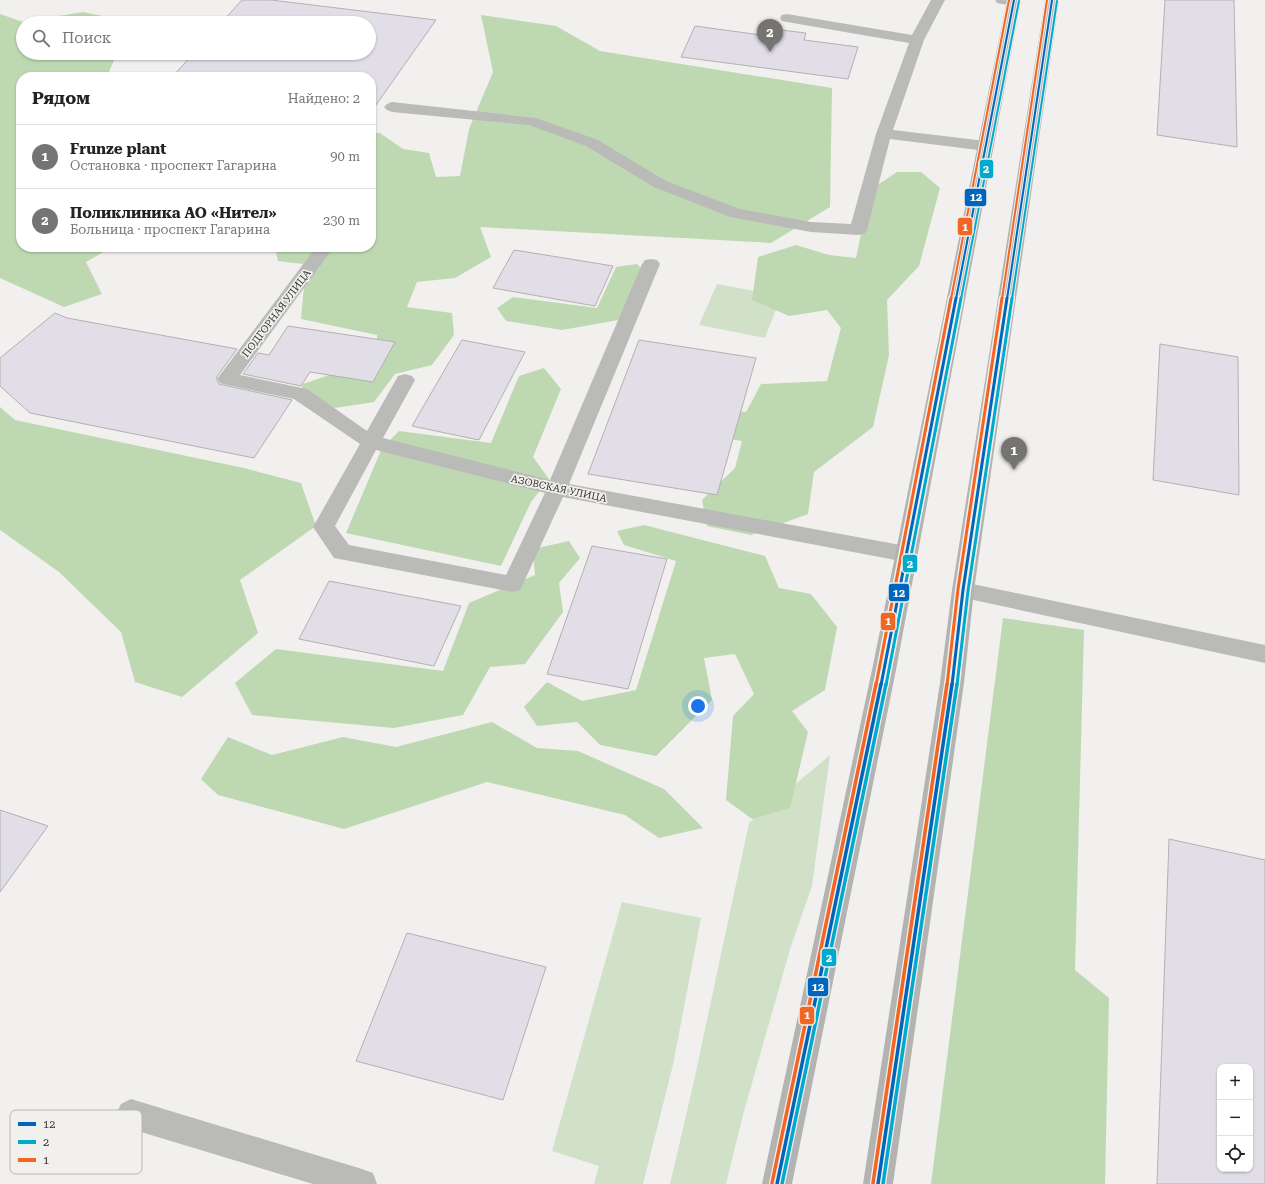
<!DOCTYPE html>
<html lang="ru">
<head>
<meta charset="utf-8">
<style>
	:root { --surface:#fff; --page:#f6f6f6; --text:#222; --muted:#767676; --line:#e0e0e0; --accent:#757473 }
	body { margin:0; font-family:"Roboto Serif",serif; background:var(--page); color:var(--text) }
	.controls { position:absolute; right:12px; bottom:12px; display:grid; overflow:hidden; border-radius:8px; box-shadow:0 1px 3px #0004 }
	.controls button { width:36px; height:36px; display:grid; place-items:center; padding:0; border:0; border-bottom:1px solid var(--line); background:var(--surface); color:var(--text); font:20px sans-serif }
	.you { position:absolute; left:698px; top:706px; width:14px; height:14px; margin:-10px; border:3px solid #fff; border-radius:50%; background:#1a73e8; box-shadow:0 0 0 6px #1a73e833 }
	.badge { display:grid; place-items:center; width:26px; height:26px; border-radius:50%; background:var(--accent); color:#fff; font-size:13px; font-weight:700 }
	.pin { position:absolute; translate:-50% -33px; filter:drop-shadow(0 1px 2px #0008) }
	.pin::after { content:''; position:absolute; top:21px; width:14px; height:12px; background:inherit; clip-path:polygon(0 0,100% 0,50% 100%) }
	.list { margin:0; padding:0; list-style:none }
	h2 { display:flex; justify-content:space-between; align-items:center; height:52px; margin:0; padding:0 16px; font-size:17px }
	h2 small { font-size:13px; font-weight:400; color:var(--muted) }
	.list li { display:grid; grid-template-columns:26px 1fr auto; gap:12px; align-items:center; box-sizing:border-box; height:64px; padding:0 16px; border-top:1px solid var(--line) }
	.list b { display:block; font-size:15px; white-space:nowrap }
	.list p { margin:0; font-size:13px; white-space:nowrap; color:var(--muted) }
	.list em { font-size:13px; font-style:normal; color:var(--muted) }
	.icon { flex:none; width:22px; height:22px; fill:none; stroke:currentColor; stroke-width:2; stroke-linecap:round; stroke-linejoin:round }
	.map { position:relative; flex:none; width:1265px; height:1184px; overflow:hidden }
	.search { position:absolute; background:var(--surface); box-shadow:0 1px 3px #0004; left:16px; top:16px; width:360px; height:44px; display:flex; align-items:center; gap:10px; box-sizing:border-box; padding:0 14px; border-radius:22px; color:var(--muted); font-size:15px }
	.panel { position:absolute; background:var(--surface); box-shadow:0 1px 3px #0004; left:16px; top:72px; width:360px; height:180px; border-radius:16px }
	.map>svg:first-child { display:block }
</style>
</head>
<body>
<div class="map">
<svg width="1265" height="1184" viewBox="0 0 1265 1184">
	<rect width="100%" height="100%" fill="#f1f0ee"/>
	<g fill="#d0e1c8">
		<polygon points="717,284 781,296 765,338 699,325"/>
		<polygon points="830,755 812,886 791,946 743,1115 726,1184 670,1184 694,1081 749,823"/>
		<polygon points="622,902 701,918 673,1065 643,1184 594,1184 599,1166 552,1151"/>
	</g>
	<g fill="#bed9b2">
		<polygon points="83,12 130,22 129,23 23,23 23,53 117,53 109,72 87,77 21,77 21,247 112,247 86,262 102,294 64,307 0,278 0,14 23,22"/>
		<polygon points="481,15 556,26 600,51 832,88 830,207 771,243 480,227 491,257 455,278 417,282 407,307 452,313 454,335 432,365 395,374 374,402 335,408 297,402 303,384 376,359 377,335 301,319 304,286 320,266 278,261 275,247 371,247 371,133 380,133 403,149 429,153 436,177 460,176 469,129 493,72"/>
		<polygon points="897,172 921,172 940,188 919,266 887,300 889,355 873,427 814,472 808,514 751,535 707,526 702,500 735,468 742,441 654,426 659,402 746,412 761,384 827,381 841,328 827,310 789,316 752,300 758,257 796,245 829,255 856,258 870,190"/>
		<polygon points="637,264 647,275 619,320 562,330 506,321 497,308 513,297 597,308 616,267"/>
		<polygon points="544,368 561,389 533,457 549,479 531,502 501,566 346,533 382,448 399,431 491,443 519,376"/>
		<polygon points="0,407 15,420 244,468 301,483 316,526 240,580 258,633 182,697 135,682 121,632 59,572 0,530"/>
		<polygon points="644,525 765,556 779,588 811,594 837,627 825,690 792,711 808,732 790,808 752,819 726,800 733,716 754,694 735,654 704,658 712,700 656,756 600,745 577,722 537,726 524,707 547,682 582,701 636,690 676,561 624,545 617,531"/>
		<polygon points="569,541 580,558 559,583 563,612 525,664 490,667 463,715 394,728 252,715 235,683 276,649 443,671 469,603 535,575 533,549"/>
		<polygon points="1003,618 1084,630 1075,970 1109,998 1105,1184 931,1184"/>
		<polygon points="492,722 537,748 578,751 664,789 703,828 659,838 625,815 487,782 344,829 218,795 201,779 228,737 272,755 343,737 396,747"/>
	</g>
	<g fill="#e1dee8" stroke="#b2b1b1" fill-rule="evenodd">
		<polygon points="242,0 271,0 436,20 371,112 371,77 172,77 194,53 369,53 369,23 221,23"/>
		<polygon points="1165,0 1234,0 1237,147 1157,135"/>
		<polygon points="695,26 761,35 764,28 806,33 804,40 858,47 848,79 681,57"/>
		<polygon points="514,250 564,258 613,266 595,306 493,288"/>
		<polygon points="55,313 67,318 237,349 216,378 219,384 292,400 254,458 30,413 0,386 0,358"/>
		<polygon points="288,326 395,342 373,382 310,372 301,386 243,374 258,353 269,355"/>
		<polygon points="462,340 525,352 479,440 412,426"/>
		<polygon points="639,340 756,358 717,495 588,474"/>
		<polygon points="1160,344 1238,357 1239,495 1153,480"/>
		<polygon points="592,546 667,559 628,689 547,674"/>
		<polygon points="329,581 461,606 434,666 299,639"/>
		<polygon points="0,810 48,826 0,892"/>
		<path d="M1169,839L1265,860V1184H1157ZM1220,1067H1250V1169H1220Z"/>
		<polygon points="407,933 546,967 503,1100 356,1061"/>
	</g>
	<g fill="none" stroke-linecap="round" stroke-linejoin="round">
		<g fill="#babab9" fill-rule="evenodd">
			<polygon points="931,0 945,0 924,40 893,130 986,141 992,143 994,146 992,149 986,151 890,139 867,230 864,234 858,235 811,232 730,217 654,187 586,146 529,125 392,112 387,110 384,107 387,104 392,102 536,118 598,140 666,181 740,209 811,222 851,224 876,134 909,43 787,22 782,21 780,18 782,15 787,14 912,35"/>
			<polygon points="995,0 1020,0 1021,2 1019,5 1014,6 997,3"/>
			<path d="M316,247H334L240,375L307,389L367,431L398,376L405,374L412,376L415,380L383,438L550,480L642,264L645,260L651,259L657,260L660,264L569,484L906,546L914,548L917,554L914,560L906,562L563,497L523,584L520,590L512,592L334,558L313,527L360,444L294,399L227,385L220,383L217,379ZM376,450L545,493L506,575L349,545L335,526Z"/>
			<polygon points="963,582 1265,645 1265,663 955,596 952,590 955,584"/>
			<polygon points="131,1099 362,1169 373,1173 377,1184 313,1184 131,1129 121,1124 116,1114 121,1104"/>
		</g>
		<g fill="#b3b3b2" fill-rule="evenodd">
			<polygon points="1007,0 1021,0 896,670 792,1184 762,1184 872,670"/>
			<polygon points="1045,0 1059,0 974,590 964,683 893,1184 863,1184 940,683 952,590"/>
		</g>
		<g stroke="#f2f0ed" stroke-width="4">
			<g id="bus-1-far2">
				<polyline points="956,299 1014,0"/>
				<polyline points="1007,299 1052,0"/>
			</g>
		</g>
		<g stroke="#f2f0ed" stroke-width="6">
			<g id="bus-1-far1">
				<polyline points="881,685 956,298"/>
				<polyline points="952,685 963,590 1007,298"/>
			</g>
		</g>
		<g stroke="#f2f0ed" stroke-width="6">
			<g id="bus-1">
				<polyline points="777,1184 881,684"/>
				<polyline points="878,1184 952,684"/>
			</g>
		</g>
		<g stroke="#f2f0ed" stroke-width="4">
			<g id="bus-2-far2">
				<polyline points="961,299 1019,1"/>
				<polyline points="1012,299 1057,1"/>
			</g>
		</g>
		<g stroke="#f2f0ed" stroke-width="6">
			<g id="bus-2-far1">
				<polyline points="886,685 961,298"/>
				<polyline points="957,685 968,591 1012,298"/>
			</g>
		</g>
		<g stroke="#f2f0ed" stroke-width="6">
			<g id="bus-2">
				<polyline points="782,1184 886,684"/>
				<polyline points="883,1184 957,684"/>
			</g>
		</g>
		<g stroke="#f2f0ed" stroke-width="4">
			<g id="bus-3-far2">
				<polyline points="951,299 1009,0"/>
				<polyline points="1002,299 1047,0"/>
			</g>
		</g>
		<g stroke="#f2f0ed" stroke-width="6">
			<g id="bus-3-far1">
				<polyline points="876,685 951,298"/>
				<polyline points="947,685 958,589 1002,298"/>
			</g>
		</g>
		<g stroke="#f2f0ed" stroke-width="6">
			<g id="bus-3">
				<polyline points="772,1183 876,684"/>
				<polyline points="873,1183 947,684"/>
			</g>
		</g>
		<use href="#bus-1-far2" stroke="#0065bd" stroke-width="2"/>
		<use href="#bus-1-far1" stroke="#0065bd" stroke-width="3"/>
		<use href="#bus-1" stroke="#0065bd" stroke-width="3.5"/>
		<use href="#bus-2-far2" stroke="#00a9ce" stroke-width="2"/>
		<use href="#bus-2-far1" stroke="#00a9ce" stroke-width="3"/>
		<use href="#bus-2" stroke="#00a9ce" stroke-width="3.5"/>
		<use href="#bus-3-far2" stroke="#f26522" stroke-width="2"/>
		<use href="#bus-3-far1" stroke="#f26522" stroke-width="3"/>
		<use href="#bus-3" stroke="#f26522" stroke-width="3.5"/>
	</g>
	<g text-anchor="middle" stroke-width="3.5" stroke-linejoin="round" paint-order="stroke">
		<g font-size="10" fill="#323231" stroke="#f2f0ed">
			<text transform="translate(276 313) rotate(-53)" y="4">ПОДГОРНАЯ УЛИЦА</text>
			<text transform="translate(559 488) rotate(12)" y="4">АЗОВСКАЯ УЛИЦА</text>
		</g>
	</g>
	<rect x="10" y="1110" width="132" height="64" rx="6" fill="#f2f0ed" stroke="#b8b7b5" stroke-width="1"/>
	<rect x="18" y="1122" width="18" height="4" fill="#0065bd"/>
	<rect x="18" y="1140" width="18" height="4" fill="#00a9ce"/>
	<rect x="18" y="1158" width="18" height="4" fill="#f26522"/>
	<g font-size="11" fill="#323231">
		<text x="43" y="1128">12</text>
		<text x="43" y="1146">2</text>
		<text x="43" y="1164">1</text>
	</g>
	<g stroke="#f2f0ed" stroke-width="1.5">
		<rect x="979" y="159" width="15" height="20" rx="4" fill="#00a9ce"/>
		<rect x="964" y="188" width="23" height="19" rx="4" fill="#0065bd"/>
		<rect x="957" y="217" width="16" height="19" rx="4" fill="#f26522"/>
		<rect x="902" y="554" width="16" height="19" rx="4" fill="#00a9ce"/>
		<rect x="888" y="583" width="22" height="19" rx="4" fill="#0065bd"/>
		<rect x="880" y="612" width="16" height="19" rx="4" fill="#f26522"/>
		<rect x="821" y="948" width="16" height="19" rx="4" fill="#00a9ce"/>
		<rect x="807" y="977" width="22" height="20" rx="4" fill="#0065bd"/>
		<rect x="799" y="1006" width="16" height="19" rx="4" fill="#f26522"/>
	</g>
	<g font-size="11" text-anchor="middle" font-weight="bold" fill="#fff">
		<text x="986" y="173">2</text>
		<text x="976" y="201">12</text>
		<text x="965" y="231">1</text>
		<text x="910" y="568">2</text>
		<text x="899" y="597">12</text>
		<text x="888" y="625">1</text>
		<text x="829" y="962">2</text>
		<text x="818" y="991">12</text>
		<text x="807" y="1019">1</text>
	</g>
</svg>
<div class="controls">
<button>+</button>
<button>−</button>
<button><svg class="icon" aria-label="locate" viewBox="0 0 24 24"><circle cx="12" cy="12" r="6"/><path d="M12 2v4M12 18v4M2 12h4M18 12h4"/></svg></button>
</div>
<div class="you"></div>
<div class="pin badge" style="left:1014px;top:470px">1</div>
<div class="pin badge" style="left:770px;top:52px">2</div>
<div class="search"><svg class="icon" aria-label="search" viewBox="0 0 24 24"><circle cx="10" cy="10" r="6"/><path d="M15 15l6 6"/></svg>Поиск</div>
<section class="panel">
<h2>Рядом<small>Найдено: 2</small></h2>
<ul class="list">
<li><span class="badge">1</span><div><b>Frunze plant</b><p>Остановка · проспект Гагарина</p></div><em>90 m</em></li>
<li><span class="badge">2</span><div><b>Поликлиника АО «Нител»</b><p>Больница · проспект Гагарина</p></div><em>230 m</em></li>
</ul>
</section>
</div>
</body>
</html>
